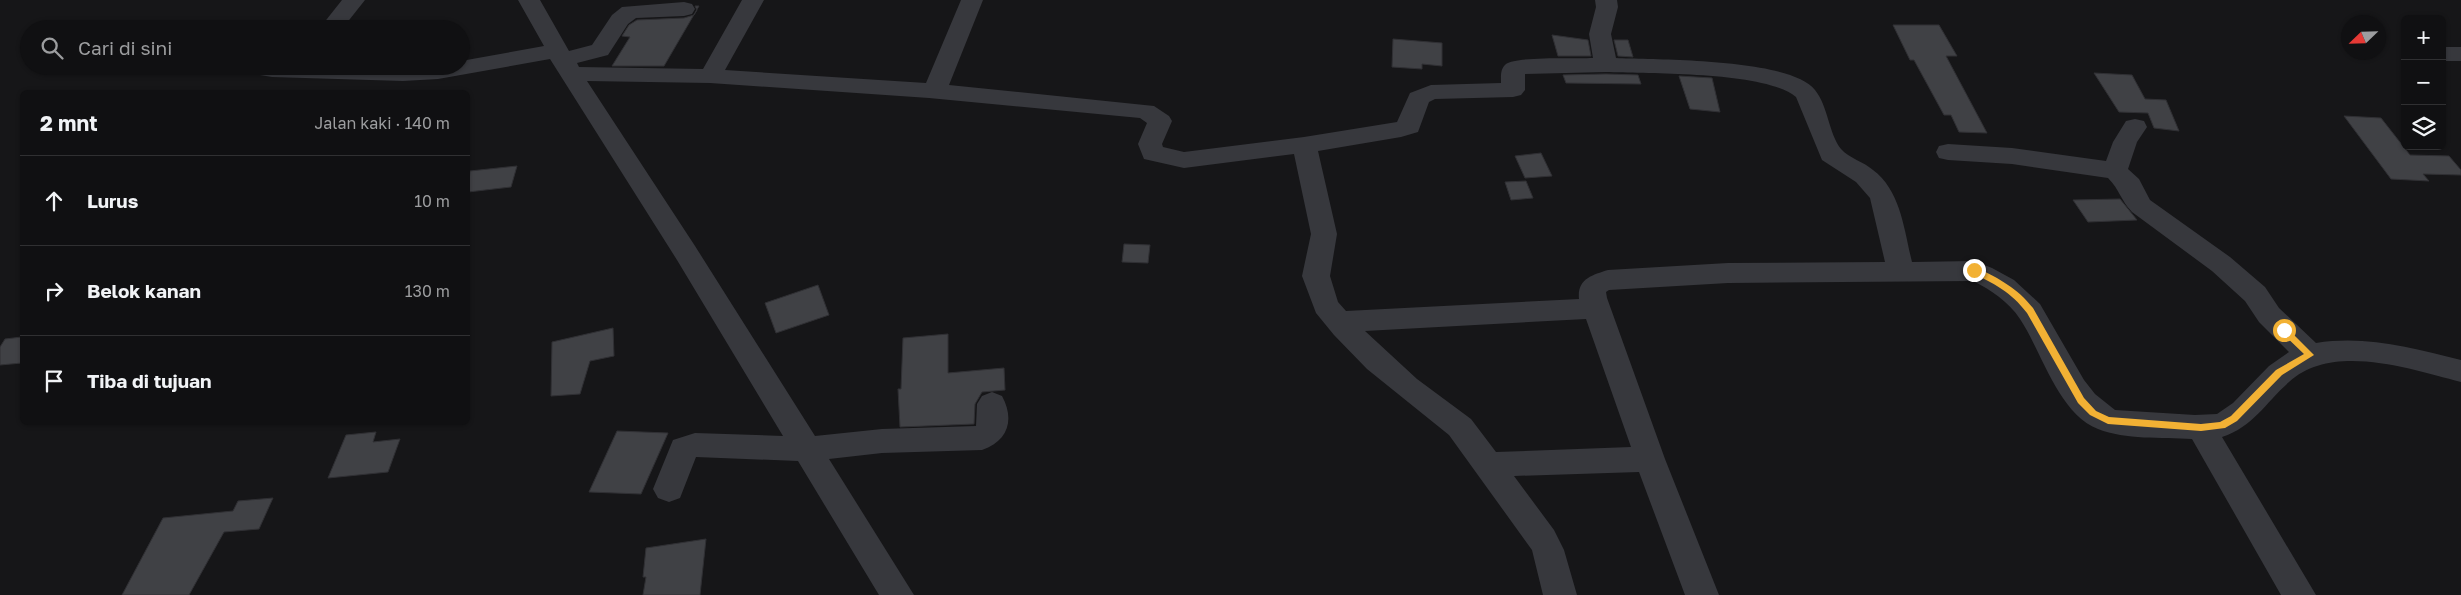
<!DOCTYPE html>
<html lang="id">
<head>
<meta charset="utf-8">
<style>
	:root { --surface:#101012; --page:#1e1e20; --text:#f1f3f6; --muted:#9c9d9f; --line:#303032 }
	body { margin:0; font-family:"Golos Text",sans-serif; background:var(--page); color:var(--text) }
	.controls { position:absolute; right:15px; top:15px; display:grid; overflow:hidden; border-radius:8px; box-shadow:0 1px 4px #0004 }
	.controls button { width:45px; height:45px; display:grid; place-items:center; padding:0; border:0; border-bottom:1px solid var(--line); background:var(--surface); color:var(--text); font:25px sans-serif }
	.compass { position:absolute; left:2341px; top:15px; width:45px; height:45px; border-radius:50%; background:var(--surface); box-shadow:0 1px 4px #0004; rotate:247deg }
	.stop { position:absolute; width:15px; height:15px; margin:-11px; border:4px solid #f2b134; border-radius:50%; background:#fff }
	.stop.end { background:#f2b134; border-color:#fff; box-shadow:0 1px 5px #0008 }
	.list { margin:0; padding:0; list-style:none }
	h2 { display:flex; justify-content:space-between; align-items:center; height:65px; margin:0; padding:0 20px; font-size:21px }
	h2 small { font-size:16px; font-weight:400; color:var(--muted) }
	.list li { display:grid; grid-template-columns:32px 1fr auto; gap:15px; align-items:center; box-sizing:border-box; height:90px; padding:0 20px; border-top:1px solid var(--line) }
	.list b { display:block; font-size:19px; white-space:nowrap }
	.list em { font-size:16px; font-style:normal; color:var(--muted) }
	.icon { flex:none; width:28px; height:28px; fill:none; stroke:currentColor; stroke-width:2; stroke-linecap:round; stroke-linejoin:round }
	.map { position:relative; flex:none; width:2461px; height:595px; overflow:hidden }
	.search { position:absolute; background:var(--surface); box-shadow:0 1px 4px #0004; left:20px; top:20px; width:450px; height:55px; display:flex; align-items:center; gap:12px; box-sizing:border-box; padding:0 18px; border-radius:28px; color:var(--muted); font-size:19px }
	.panel { position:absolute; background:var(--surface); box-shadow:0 1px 4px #0004; left:20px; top:90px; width:450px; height:335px; border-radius:8px }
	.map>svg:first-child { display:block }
</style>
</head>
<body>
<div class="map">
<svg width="2461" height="595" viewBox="0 0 2461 595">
	<rect width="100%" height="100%" fill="#161618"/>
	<g fill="#404145" stroke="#303034">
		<polygon points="695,6 699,6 664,66 612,66 630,37 622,36 629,25 637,20 684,18 694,15 697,10"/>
		<polygon points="1893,25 1939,25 1957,56 1946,56 1987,133 1959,132 1951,115 1944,115 1914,60 1910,60"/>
		<polygon points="1552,35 1588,40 1591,56 1558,56"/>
		<polygon points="1393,39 1442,43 1442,66 1422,64 1422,69 1392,67"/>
		<polygon points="1614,40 1628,40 1633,57 1618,56"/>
		<polygon points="2094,73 2132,75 2145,99 2166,100 2179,131 2154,128 2148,113 2119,112"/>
		<polygon points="1606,74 1638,75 1641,84 1566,83 1563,75"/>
		<polygon points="1679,76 1712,78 1720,112 1690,109"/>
		<polygon points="2344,116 2381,118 2410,155 2449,156 2461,170 2461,175 2423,174 2429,181 2391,179"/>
		<polygon points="1541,153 1552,176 1525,178 1515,156"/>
		<polygon points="517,166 511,187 468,192 470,171"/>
		<polygon points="1526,181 1533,198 1511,200 1505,182"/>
		<polygon points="2120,199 2137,220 2088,222 2073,200"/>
		<polygon points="1124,244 1150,245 1148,263 1122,262"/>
		<polygon points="818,285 829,315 776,333 765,303"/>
		<polygon points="613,328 614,356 590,361 580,394 551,396 552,342"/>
		<polygon points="948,334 948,373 1004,368 1005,390 982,392 975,404 974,424 900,427 898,389 901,389 903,338"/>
		<polygon points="22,337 22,363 0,365 0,347 5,339"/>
		<polygon points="617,431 668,433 641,494 589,492"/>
		<polygon points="376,432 373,442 400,439 388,472 328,478 346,435"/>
		<polygon points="273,498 259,529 224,532 189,595 122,595 163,518 233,511 238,501"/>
		<polygon points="706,539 700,595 643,595 646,577 643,577 646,548"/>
	</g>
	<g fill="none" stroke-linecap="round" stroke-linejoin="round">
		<g fill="#37383d" fill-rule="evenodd">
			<polygon points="342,0 365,0 342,29 319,29"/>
			<path d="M518,0H540L569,51L592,45L612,15L622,7L684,2L692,4L695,9L692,14L684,16L636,18L628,24L608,55L577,63L579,67L703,69L742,0H764L725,70L926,83L961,0H983L949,85L1154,106L1169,116L1172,121L1162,144L1163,147L1184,152L1304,137L1397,122L1410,93L1431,85L1501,83C1501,76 1500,69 1506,64C1517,56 1576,59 1593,58L1589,34L1596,7L1595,0H1617L1618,7L1611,34L1616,58C1658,60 1790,58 1815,90C1828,106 1829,134 1841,149C1849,158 1864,162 1873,170C1901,191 1904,230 1912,262L1974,261L1992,268L2014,280L2040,304L2084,380L2095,394L2115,410L2195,415L2217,414L2233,403L2269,366L2289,352L2259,322L2245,301L2212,271L2132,212C2121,201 2120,190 2108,178L2012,164L1948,160L1939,158L1936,152L1939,146L1948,144L2012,148L2106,161L2113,142L2126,121L2135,119L2144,121L2147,127L2137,142L2128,169L2139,179L2150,200L2230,257L2265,287L2279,308L2316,343C2366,335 2413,348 2461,360V382C2411,369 2332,342 2289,382C2265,403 2254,426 2222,437L2316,595H2281L2192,439C2161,437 2126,440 2098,429C2058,413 2042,352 2020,319C2009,302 1991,290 1973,281L1728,283L1609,290L1606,292L1607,298L1665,459L1719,595H1685L1639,472L1514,476L1554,530L1564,550L1577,595H1543L1532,550L1449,435L1367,369L1334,335L1316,313L1302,276L1311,234L1294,154L1184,168L1144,159L1138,144L1147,123L1140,118L929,98L710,83L587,81L695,246L815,436L882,429L976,426L977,404L982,396L992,392L1002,396C1015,420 1008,441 982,450L882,453L829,459L914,595H879L798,461L696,457L680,498L669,502L658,498L653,489L673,440L695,433L783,436L677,260L550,59L438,79L403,81L272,77L236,71L233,66H461V61L544,46ZM1606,72C1649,74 1765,71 1796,97L1822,160L1856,182L1870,198L1885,262L1728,263L1608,270C1592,275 1577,279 1579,299L1346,311L1338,302L1330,276L1337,234L1318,151L1401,137L1418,132L1429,102L1435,99L1513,97L1521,95L1525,90V74ZM1586,319L1631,447L1496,452L1471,419L1417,379L1365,331Z"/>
			<rect x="2442" y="47" width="19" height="14"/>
		</g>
	</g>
	<path fill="#f2b134" d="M1971,268H1977C2000,279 2017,288 2033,308L2084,398L2096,411L2109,417L2201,424L2220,422L2231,416L2276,370L2304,354L2281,332V328H2287L2314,355L2282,375L2237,421L2225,428L2201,431L2108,424L2090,415L2078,403L2027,313C2011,292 1994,283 1971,273Z"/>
</svg>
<div class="controls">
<button>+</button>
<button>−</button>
<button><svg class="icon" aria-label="layers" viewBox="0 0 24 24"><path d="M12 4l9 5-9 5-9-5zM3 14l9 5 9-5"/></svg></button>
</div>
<svg class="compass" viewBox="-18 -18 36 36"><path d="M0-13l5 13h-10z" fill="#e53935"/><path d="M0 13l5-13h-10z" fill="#9c9d9f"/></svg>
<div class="stop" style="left:2284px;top:330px"></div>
<div class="stop end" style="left:1974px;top:270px"></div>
<div class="search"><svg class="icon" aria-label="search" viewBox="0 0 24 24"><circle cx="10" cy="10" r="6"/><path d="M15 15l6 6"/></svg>Cari di sini</div>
<section class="panel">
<h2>2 mnt<small>Jalan kaki · 140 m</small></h2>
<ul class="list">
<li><svg class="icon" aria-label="ahead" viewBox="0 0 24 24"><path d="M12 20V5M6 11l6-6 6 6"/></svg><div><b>Lurus</b></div><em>10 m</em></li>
<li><svg class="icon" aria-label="right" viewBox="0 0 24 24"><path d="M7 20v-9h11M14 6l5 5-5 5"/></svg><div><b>Belok kanan</b></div><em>130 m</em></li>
<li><svg class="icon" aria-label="arrive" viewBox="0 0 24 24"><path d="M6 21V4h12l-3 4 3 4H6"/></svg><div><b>Tiba di tujuan</b></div></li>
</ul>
</section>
</div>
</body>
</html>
